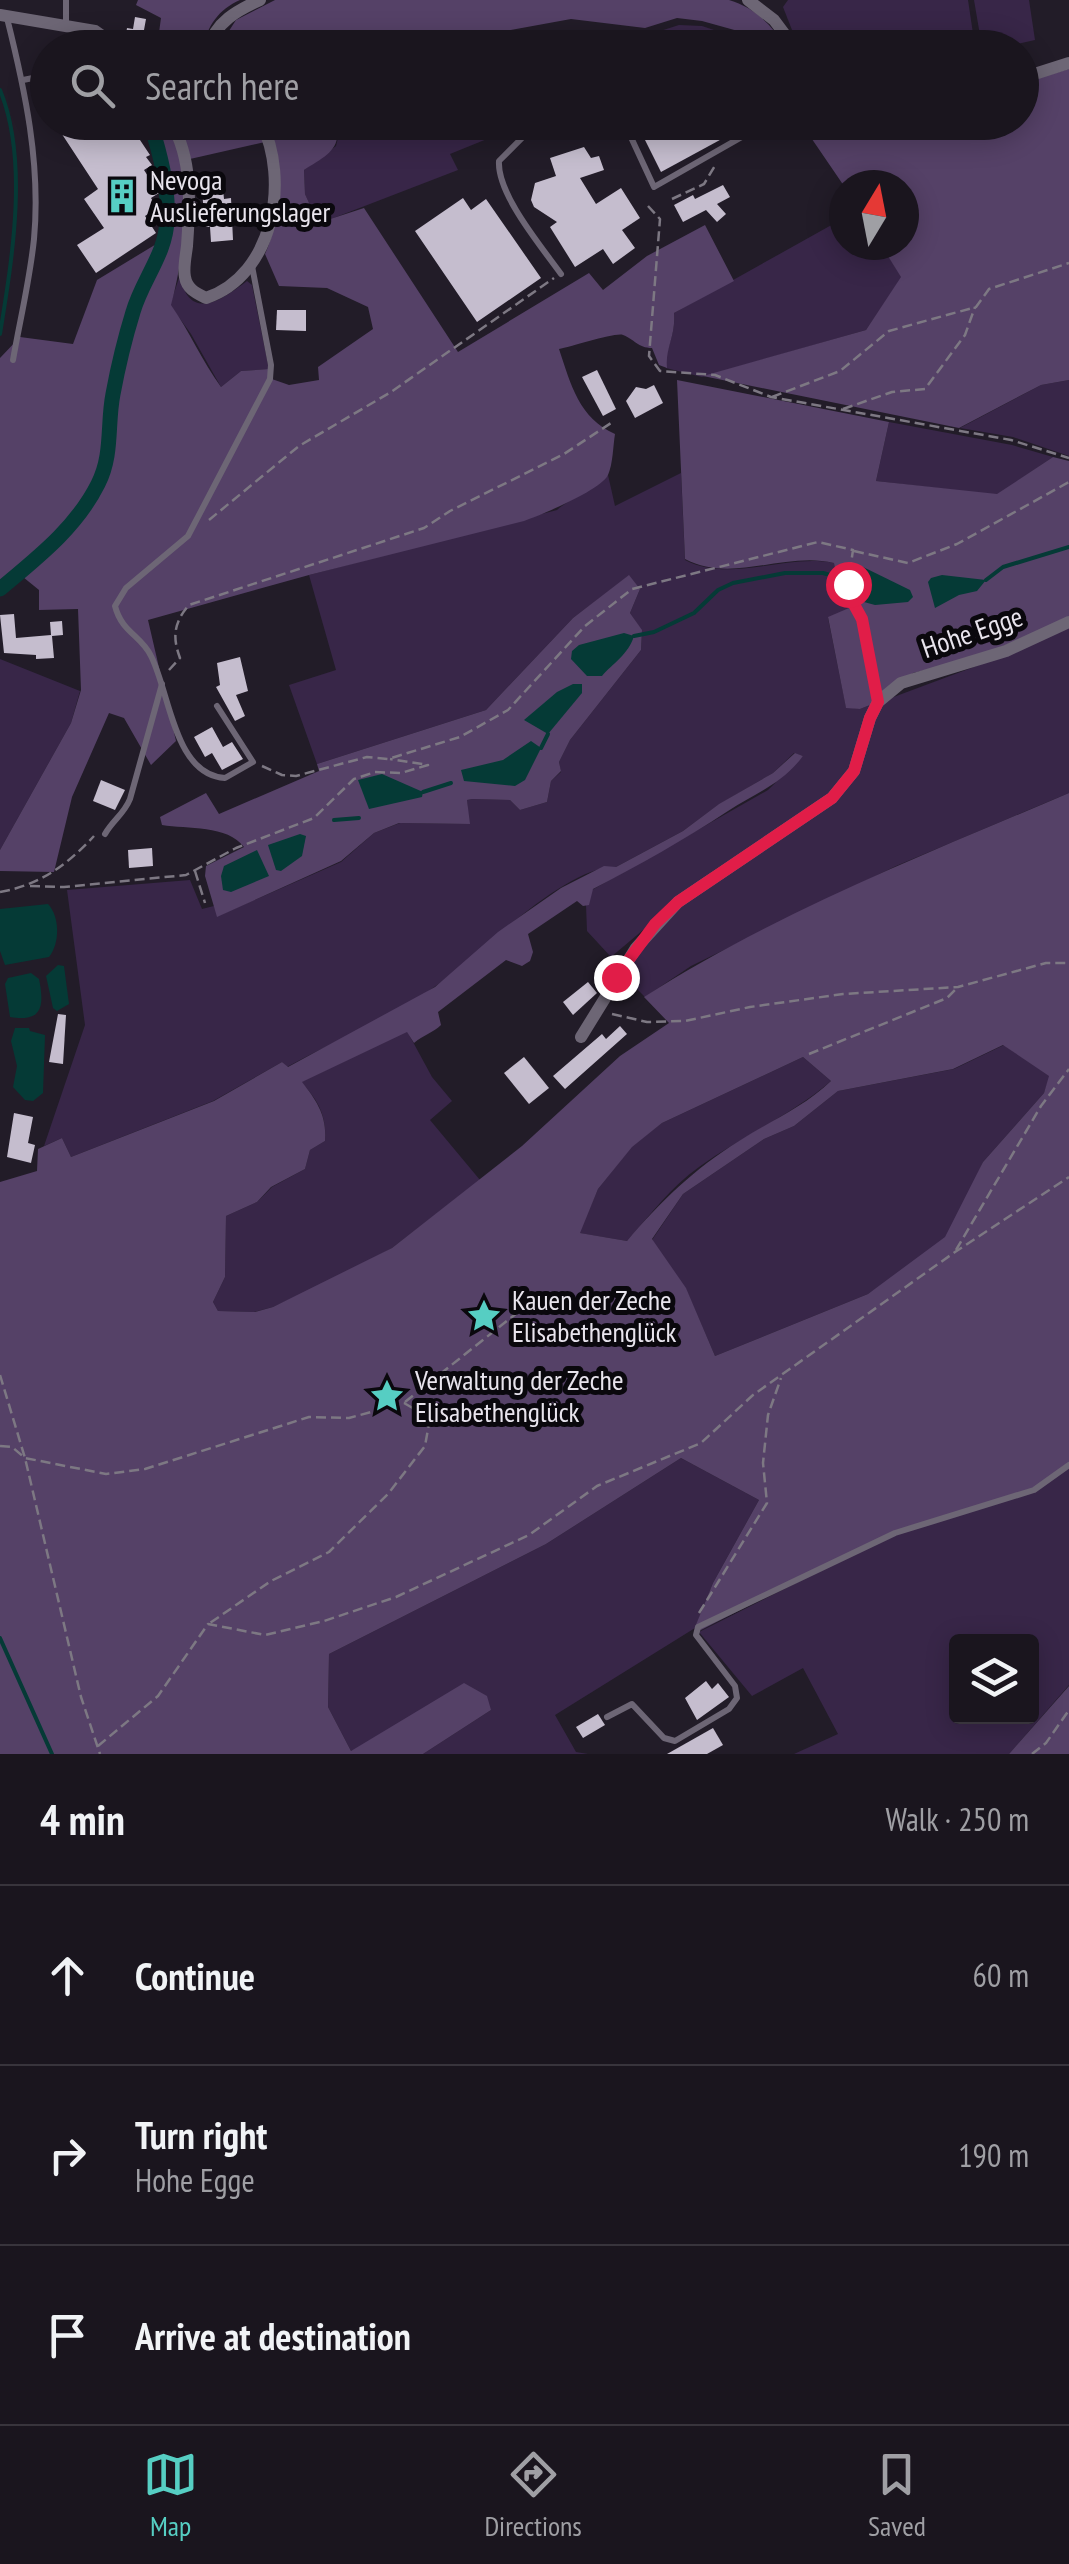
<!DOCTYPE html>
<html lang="en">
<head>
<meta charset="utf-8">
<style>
	:root { --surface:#1a151e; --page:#27222b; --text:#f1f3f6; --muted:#9f9fa4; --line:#38343c; --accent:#56cec3 }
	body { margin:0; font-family:"PT Sans Narrow",sans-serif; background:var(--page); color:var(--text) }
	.controls { position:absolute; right:30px; bottom:30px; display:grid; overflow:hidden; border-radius:10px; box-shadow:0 5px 25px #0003 }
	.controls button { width:90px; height:90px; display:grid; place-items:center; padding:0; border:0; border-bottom:2px solid var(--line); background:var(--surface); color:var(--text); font:50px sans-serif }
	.compass { position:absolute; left:829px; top:170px; width:90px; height:90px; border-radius:50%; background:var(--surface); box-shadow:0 5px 25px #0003; rotate:10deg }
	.stop { position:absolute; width:30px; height:30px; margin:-22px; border:8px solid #e11d48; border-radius:50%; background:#fff }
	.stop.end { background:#e11d48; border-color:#fff; box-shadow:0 2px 10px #0008 }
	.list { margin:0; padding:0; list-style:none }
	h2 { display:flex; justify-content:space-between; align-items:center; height:130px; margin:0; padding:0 40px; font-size:42px }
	h2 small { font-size:32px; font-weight:400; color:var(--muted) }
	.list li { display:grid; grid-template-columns:65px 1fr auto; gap:30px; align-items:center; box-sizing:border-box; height:180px; padding:0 40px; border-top:2px solid var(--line) }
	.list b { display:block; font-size:38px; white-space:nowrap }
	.list p { margin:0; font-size:32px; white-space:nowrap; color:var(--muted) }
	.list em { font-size:32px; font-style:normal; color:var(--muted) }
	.icon { flex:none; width:55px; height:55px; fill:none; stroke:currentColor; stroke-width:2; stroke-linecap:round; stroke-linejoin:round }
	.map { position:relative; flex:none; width:1069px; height:1754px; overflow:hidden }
	.search { position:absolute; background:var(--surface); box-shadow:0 5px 25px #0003; left:30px; right:30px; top:30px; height:110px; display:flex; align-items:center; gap:25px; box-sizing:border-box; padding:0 35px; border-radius:55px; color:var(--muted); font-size:38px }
	.sheet { height:670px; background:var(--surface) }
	nav { display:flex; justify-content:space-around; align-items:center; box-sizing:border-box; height:140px; border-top:2px solid var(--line); background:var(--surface); font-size:28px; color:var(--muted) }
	nav a { display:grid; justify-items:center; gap:5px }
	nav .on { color:var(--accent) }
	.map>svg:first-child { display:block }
</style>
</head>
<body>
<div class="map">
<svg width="1069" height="1754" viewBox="0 0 1069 1754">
	<rect width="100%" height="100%" fill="#221c28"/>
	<g fill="#382648" fill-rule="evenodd">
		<polygon points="788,0 968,0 975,47 803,47 794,35 783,7"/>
		<polygon points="974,0 1029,0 1035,40 1003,47 982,47"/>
		<polygon points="679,25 702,26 729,35 737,47 568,47 629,41"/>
		<polygon points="336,123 480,123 487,139 450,154 458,170 318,224 305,194 304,170 336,146 339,134"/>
		<path d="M844,218V245H881L902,277L866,330L702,377L666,368C665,347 676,336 674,313Z"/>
		<path d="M180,275C189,324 223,299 247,281L252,285L269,369L241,371L221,387L191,334L170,305Z"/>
		<polygon points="1069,380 1069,456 1013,437 960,428 1041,385"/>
		<polygon points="889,422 1012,445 1053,457 997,495 876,481"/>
		<path d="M681,473L685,560C732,584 785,553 834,563L836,576L854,578L864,602L828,618L846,707L860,709L875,703L853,769L830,794L713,871L611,957L587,931L586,905L592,890L768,790L803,756L794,753L773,773L718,805L683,831L616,867C566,865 478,955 437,985C392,1018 336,1040 287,1067L282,1062L213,1101L71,1157L62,1138L44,1146L85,1025L67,890L190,880L202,909L214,906L218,916L341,862L374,833L400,823L469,824L467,800L472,799L510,800L520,810L547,802L551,781L561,772L559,762L570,740L641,650L642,631L630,613L640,589L629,576L573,618L486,710L317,764L289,685L336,670L309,575L557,510C574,495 593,492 608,475L615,506Z"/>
		<polygon points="1069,625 1069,793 896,866 691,966 645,997 622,974 680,904 840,796 880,707 891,698 1006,655"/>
		<polygon points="0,659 80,691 71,723 0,850"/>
		<path d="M407,1031L432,1077L452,1101L430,1120L480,1180L392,1248L345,1274L273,1307L254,1312L218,1311L213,1302L225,1277L226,1216L257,1202L272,1187L305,1169L310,1150L325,1141C327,1116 318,1100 301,1082Z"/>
		<polygon points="1004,1045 1050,1076 1044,1093 983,1162 949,1240 868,1294 715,1356 686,1289 652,1240 683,1194 764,1139 794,1126 838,1091 954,1069"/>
		<path d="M803,1057L831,1081C790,1116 742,1136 699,1167C671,1187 650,1215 627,1241L579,1233L598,1189L632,1146L662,1123Z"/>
		<polygon points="681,1458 759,1500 713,1583 695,1628 555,1715 576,1752 588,1754 423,1754 491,1710 351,1751 328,1707 329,1654 546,1544"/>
		<path d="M1069,1465V1685L1009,1754H794L838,1734L803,1668L752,1696L699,1632L895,1533ZM956,1641H1032V1716H956Z"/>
	</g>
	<g fill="#554167" fill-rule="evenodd">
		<path d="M138,0H240C219,9 207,26 203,48L157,47L161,18L136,5Z"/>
		<path d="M275,0H729C756,8 771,25 786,47H752L738,31L702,21L677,18L645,28L571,19L478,36L482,47L218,48L236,20Z"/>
		<polygon points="1069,69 1069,380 1041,385 959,428 703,376 866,330 901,277 881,245 904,245 904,185 844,186 801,123 815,123 843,133 945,134 947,123 1022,122 1022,83"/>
		<path d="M147,123H167C194,170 185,254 171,305C190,332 202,361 221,387L241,371L269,369V378L289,385L319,380L318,367L373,329L368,307L327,288L279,286L265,254C285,211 272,167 266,123H335C344,149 324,157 304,170L305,194L318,223L364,208L458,352L589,273L603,290L647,256L705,225L734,281L674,313C676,336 665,348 667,368L659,365L652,348C638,348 634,339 623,335C616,332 571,347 559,349C571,385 579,418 615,434C613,446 613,464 608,475C601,490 541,515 524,521L309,575L148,620L176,741L151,765L124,718L109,713L72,797L54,872L0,871V850L71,723L81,690L78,609L39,610V590L23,577L0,590V358L20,337L73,344L97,280L158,243L167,159Z"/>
		<polygon points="178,123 255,123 265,142 190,159"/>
		<path d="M677,380L889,422L876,481L997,494L1053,457L1069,461V618L978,657L913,673L875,703L860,709L846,708L828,617L863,602L854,578L836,576L834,563C785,551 732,584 685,559Z"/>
		<path d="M629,575L640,589L630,613L642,630L641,650L570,740L559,762L561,771L551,781L547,802L520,810L510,800L472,799L467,800L470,824L399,823L374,833L341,861L217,917L205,876L206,866L244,847C228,825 187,829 162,825L160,817L206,793L219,814L319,771L317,764L486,710L573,618Z"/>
		<path d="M795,753L803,756C781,785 757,792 728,811C684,840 639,865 593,889L589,905L583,906L577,901L528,934L533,952L530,961L522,966L506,960L438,1012L441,1025C433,1033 423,1035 414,1043L407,1032L302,1082C317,1101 327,1116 325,1141L310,1150L305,1169L271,1187L257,1202L226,1216L225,1277L213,1302L218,1311L255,1312L273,1307L392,1248L522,1146L620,1056L669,1023L644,997C773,914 928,853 1069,793V1462L1033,1488L893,1532L699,1631L695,1627L713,1583L759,1500L681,1458L546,1544L329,1654L328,1707L351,1751L464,1683L487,1696L491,1710L423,1754H0V1182L37,1171L38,1149L62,1138L71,1157L214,1101L282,1062L288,1067L435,987L498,932L561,888L604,866L616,867L683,831L719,804L773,773ZM1003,1045L1049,1076L1044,1093L983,1162L945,1237L868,1294L715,1356L686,1288L652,1239L683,1194L764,1139L794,1126L838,1091L953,1069ZM803,1057L831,1081C804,1107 770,1121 739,1141C694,1169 661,1201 627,1241L580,1233L598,1189L632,1147L662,1123Z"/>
		<polygon points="1069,1686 1069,1754 1009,1754"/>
	</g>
	<g fill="#053a36">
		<polygon points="861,566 910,590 913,597 908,602 875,605 864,602 859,586"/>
		<polygon points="942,575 986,580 977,591 959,595 935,608 928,582 931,578"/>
		<path d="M624,633L634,636C628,655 613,663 602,676H587L571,659L572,651L579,645Z"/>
		<polygon points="573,684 582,684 582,693 548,734 524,720 557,692"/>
		<polygon points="531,741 541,748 525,780 515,786 464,781 461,770 503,760"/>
		<polygon points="382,774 423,792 422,797 369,809 358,780"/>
		<polygon points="300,834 306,836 302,856 281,871 276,870 268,845"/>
		<polygon points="257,850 269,876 231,892 223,890 221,876 224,866"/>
		<path d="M48,904C60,917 60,943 49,957L5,965L0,951V909Z"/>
		<polygon points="58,965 64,966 69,1004 57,1011 53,1008 46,976"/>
		<path d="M31,973L39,979C44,1004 44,1023 10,1017L5,984L8,978Z"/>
		<polygon points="15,1028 29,1028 30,1031 45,1035 43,1093 33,1101 25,1100 13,1087 17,1066 11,1041"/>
	</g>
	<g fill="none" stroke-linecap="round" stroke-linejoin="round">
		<g stroke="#053a36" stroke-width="4">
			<path d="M0,90C29,160 12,260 0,334"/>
			<polyline points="986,580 1003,567 1069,547"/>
			<polyline points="634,636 654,632 694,613 718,590 733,583 785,573 823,573 841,578"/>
			<polyline points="541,748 548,734"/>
			<polyline points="423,792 451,783"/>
			<polyline points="334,820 359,818"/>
			<polyline points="0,1638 52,1754"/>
		</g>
		<path stroke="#053a36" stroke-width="15" d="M0,589C37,558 76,528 98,484C113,455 107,424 113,394C118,367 125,338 133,312C142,280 166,254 167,220C169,187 160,153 150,122"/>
	</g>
	<g fill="#c5bdce">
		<polygon points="135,17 146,19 144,30 151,32 149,48 128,45 125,40 127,28 133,29"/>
		<polygon points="54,122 128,122 150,155 146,157 152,165 144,170 159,193 151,198 157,208 145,216 156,233 96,273 77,245 104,228 84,199 98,189"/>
		<polygon points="660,122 753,122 661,172 642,134"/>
		<polygon points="584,147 591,158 599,156 604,170 580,178 596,204 621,188 640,218 622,230 635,248 613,264 603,249 575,267 550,227 557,222 534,207 531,200 535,183 556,176 550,158"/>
		<polygon points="723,185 730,197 717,204 726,214 717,222 706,210 683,222 674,205 693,195 695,199"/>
		<polygon points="223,189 224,199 231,198 233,240 211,242 210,227 205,227 202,190"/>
		<polygon points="463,198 471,210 486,199 541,278 477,322 415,231"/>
		<polygon points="277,310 306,310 306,331 276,330"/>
		<polygon points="597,370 616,409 603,416 582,377"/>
		<polygon points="654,385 663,403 635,418 626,401 636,387 646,389"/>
		<polygon points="14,614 16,638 51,635 50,622 62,621 63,635 52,636 54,658 36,659 36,655 4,653 0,615"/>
		<polygon points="240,657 248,691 236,695 245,716 235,721 216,687 220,685 217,663"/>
		<polygon points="212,727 223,747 232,742 243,759 222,770 212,753 205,757 194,737"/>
		<polygon points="101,780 125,790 115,810 93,801"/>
		<polygon points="152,848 153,866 129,868 128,850"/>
		<polygon points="588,982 597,993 573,1015 563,1002"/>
		<polygon points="58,1014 66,1015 63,1064 49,1062"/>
		<polygon points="620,1026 627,1034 565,1089 553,1076 602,1034 606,1039"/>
		<polygon points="524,1057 549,1088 529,1104 504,1073"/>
		<polygon points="14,1113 33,1117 28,1143 35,1145 31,1163 7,1157"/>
		<polygon points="706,1681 712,1689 718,1683 729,1697 697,1720 685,1698"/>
		<polygon points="598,1714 605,1725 583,1738 576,1727"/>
		<polygon points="713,1728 723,1745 707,1754 667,1754"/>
	</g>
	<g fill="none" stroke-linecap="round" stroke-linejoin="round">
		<g stroke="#7d7883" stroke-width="2.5" stroke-dasharray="10 5" stroke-linecap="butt">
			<polyline points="672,199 704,184 716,164"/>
			<polyline points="648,206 660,219 649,356 660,371 715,375 771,397 1011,440 1069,458"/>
			<polyline points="772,397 840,371 889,331 976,307 989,289 1069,263"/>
			<polyline points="843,409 892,392 925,389 965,335 975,307"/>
			<polyline points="209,520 299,446 391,392 554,278"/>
			<polyline points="854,551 908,563 957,544 1069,482"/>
			<path d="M169,670L180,658C172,637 174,622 189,605L424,528L450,511L564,454L611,423"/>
			<polyline points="262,766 282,775 296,776 367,757 388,759 460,737 508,710 585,626 632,589 818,542 853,550 848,584 851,599 862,619 875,686"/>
			<polyline points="195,871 205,903"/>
			<polyline points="30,886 64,887 186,875 236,848 314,818 354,779 375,772 401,773 428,765 390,759"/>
			<path d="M0,892C40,885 67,865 94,836"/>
			<polyline points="612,1014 647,1022 685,1021 750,1007 843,994 958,987 1046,963 1069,963"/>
			<polyline points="809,1054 947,998 957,988"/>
			<polyline points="956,1250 1041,1106 1069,1069"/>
			<polyline points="0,1375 25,1458 81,1697 100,1754"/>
			<polyline points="405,1402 542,1293"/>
			<polyline points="0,1446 12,1447 25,1458 106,1474 145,1469 309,1417 349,1418 404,1403 430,1418 425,1446 388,1494 329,1552 271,1581 210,1623"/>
			<polyline points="699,1613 767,1503 763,1463 768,1415 781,1378"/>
			<polyline points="98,1746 158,1696 208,1624 265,1635 324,1621 396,1597 529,1535 597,1486 701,1443 753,1395 955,1252 1069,1177"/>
			<polyline points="1032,1754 1046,1743 1069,1710"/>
		</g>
		<g stroke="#6d6675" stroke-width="6">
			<polyline points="66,0 66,25"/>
			<path d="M7,18C25,90 41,164 34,239C30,279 20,320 13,360"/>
			<polyline points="81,48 87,30"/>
			<polyline points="23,80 48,75"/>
			<path d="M538,122L499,161C497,194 541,246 561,274"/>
			<polyline points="550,122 629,133 649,122"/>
			<path d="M828,122C861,134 902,131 937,126L938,122"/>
			<polyline points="629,133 654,187 768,122"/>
			<path d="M217,706L253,762L225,778C174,775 170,693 151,656C141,635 122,633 115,606L126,588L188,536L270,379L271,365L252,266"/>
			<path d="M105,834C113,820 124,814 130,799L162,684"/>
			<polyline points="607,1717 632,1704 664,1738 675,1741 729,1709 737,1698 735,1686 696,1635 698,1627 895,1533 1034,1490 1069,1465"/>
		</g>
		<g stroke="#6d6675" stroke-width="12">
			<polyline points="748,0 774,20 795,48"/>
			<polyline points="0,15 95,31 119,48"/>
			<path d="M209,48C215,22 238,10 260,0"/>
			<polyline points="1022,78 1069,63"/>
			<path d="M171,122C193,160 190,204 187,246C186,255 183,268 185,277C187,289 196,293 206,298C274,275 290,180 261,122"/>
			<polyline points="581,1037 636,948 678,902 832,798 854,771 870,718 878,702 901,683 1006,651 1069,622"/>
		</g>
	</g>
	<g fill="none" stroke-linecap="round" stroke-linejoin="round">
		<polyline stroke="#e11d48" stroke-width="12" points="616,977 655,924 678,902 832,798 854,771 870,718 878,702 862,619 851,599 848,584"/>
	</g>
	<defs>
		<g id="building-bare" transform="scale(2.7)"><path d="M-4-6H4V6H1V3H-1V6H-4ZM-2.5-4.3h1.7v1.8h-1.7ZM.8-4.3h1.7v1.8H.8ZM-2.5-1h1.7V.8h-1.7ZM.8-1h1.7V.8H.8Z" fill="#56cec3" stroke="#0a080d" stroke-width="2.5" paint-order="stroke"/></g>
		<g id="sight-bare" transform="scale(2.7)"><path d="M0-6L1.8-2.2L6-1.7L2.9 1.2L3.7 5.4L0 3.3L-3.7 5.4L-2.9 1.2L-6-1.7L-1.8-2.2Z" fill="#56cec3" stroke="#0a080d" stroke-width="2.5" paint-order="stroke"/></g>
	</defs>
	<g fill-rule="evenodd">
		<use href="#building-bare" x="122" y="196"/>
		<use href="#sight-bare" x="484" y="1316"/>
		<use href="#sight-bare" x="387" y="1396"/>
	</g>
	<g text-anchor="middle" stroke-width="10" stroke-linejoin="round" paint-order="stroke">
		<g font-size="28" fill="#e8e4ed" stroke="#0a080d" text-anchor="start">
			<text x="150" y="190">Nevoga<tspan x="150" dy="32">Auslieferungslager</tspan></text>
			<text x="512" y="1310">Kauen der Zeche<tspan x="512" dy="32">Elisabethenglück</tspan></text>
			<text x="415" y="1390">Verwaltung der Zeche<tspan x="415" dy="32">Elisabethenglück</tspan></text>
		</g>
		<g font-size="28" fill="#e8e4ed" stroke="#0a080d">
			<text transform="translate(972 632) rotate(-19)" y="10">Hohe Egge</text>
		</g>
	</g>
</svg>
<div class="controls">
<button><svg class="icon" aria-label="layers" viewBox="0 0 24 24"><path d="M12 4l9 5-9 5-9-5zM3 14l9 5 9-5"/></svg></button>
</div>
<svg class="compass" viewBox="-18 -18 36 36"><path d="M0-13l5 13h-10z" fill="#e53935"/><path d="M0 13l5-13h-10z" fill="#9f9fa4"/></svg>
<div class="stop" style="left:848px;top:584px"></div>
<div class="stop end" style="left:616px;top:977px"></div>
<div class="search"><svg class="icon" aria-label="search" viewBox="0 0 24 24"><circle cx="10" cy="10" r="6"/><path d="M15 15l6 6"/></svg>Search here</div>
</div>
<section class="sheet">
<h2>4 min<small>Walk · 250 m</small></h2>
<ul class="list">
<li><svg class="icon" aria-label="ahead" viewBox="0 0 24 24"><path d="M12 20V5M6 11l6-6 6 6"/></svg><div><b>Continue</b></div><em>60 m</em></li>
<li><svg class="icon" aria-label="right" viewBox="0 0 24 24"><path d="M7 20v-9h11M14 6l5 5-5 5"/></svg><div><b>Turn right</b><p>Hohe Egge</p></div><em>190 m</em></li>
<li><svg class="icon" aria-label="arrive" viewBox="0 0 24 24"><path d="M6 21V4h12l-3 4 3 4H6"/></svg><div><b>Arrive at destination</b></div></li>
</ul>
</section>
<nav>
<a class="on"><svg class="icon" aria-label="map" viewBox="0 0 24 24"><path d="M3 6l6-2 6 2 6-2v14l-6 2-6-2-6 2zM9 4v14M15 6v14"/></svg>Map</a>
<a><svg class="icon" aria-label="directions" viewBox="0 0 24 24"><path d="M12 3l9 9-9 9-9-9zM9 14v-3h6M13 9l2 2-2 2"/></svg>Directions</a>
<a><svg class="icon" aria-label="saved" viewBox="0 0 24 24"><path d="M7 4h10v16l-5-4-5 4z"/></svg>Saved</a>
</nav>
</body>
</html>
